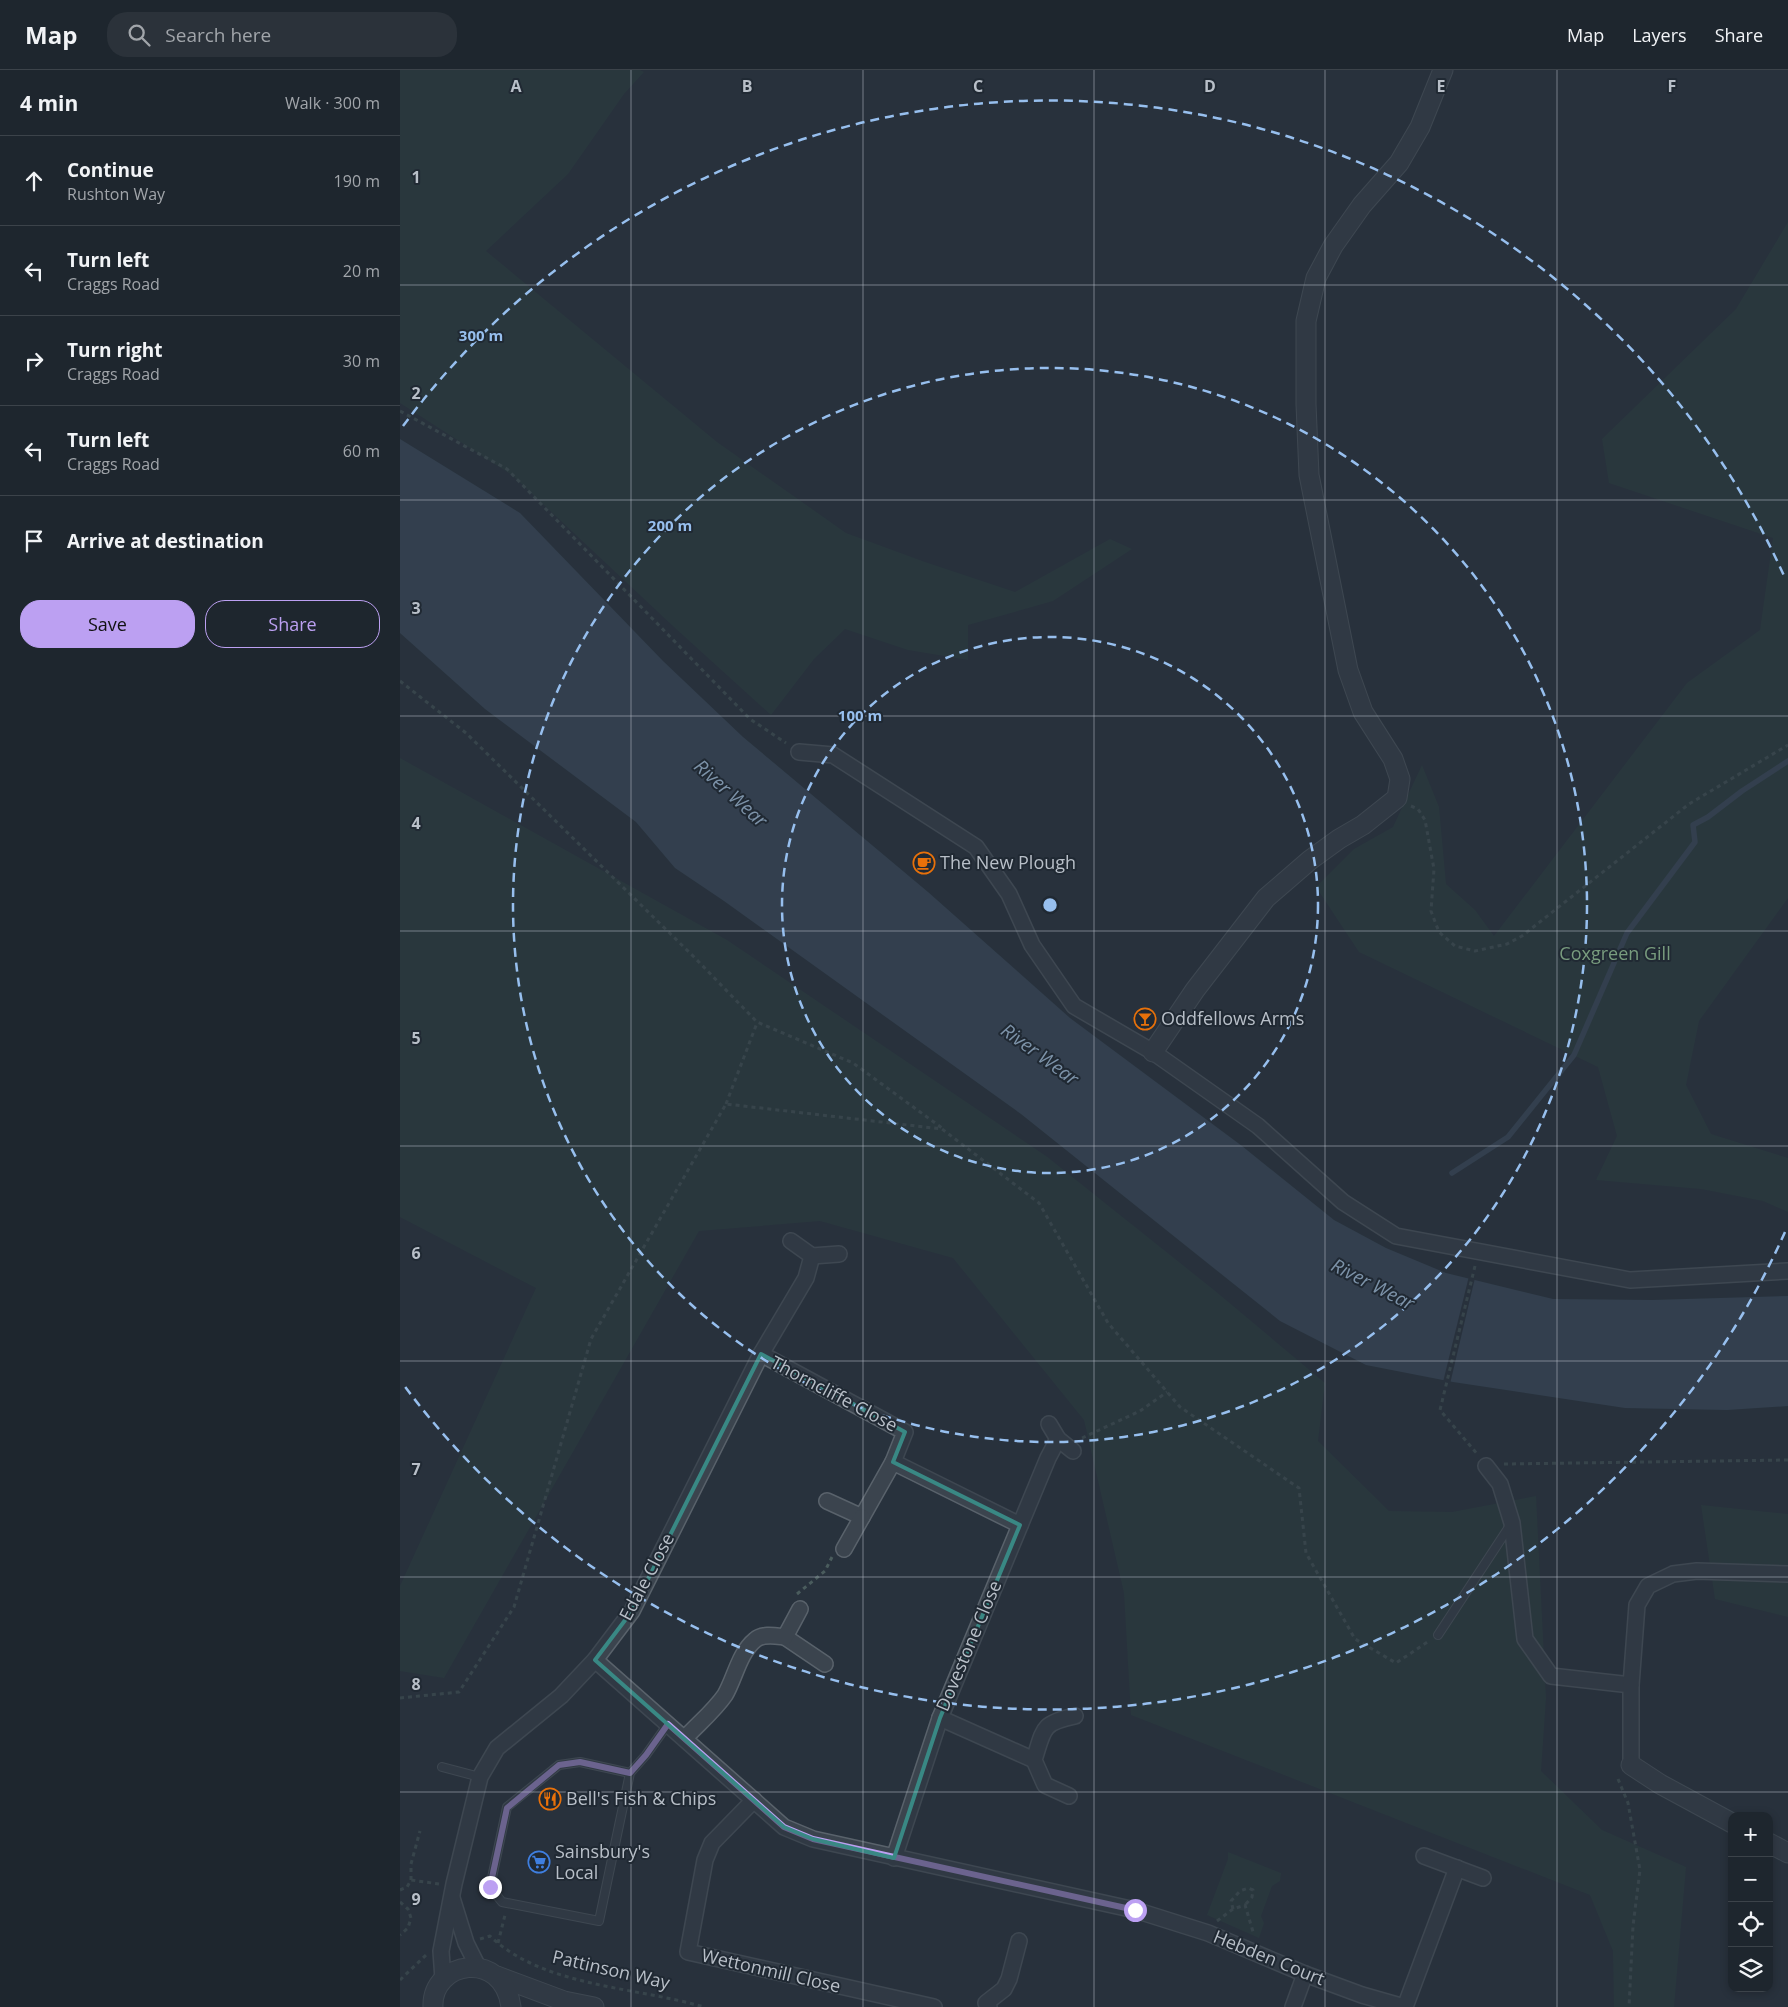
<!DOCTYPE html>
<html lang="en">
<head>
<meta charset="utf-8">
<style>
	:root { --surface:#1e262e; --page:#2b323a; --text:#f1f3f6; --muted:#a1a5aa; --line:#3c434a; --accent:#bca0f2 }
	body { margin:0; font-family:"Open Sans",sans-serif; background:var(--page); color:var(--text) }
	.controls { position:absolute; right:15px; bottom:15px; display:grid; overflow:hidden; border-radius:10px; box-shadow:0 2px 8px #0003 }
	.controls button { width:45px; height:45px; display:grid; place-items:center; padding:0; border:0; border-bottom:1px solid var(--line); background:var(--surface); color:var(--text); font:25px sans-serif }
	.stop { position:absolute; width:15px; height:15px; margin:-11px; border:4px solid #bca0f2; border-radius:50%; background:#fff }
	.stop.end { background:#bca0f2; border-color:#fff; box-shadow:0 1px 5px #0008 }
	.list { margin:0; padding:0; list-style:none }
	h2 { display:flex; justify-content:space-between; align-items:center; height:65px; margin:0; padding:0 20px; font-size:21px }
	h2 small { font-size:16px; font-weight:400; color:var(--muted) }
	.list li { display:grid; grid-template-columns:32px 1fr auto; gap:15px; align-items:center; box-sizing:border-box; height:90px; padding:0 20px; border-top:1px solid var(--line) }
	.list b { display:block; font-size:19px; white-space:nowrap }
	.list p { margin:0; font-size:16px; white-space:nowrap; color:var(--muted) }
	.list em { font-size:16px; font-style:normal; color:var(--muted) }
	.actions { display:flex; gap:10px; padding:15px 20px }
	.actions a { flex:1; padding:11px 0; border:1px solid var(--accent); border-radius:20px; text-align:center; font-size:18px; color:var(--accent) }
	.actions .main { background:var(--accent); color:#111 }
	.icon { flex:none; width:28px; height:28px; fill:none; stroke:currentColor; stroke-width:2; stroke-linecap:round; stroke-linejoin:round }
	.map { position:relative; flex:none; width:1388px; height:1937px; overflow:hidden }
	header { display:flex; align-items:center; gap:30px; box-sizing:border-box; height:70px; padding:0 25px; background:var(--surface); border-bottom:1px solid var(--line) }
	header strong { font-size:24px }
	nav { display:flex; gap:28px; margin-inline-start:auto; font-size:18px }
	.search { width:350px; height:45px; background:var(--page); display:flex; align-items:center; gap:12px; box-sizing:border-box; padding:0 18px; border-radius:20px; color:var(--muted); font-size:19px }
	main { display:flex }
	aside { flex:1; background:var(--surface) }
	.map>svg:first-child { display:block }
</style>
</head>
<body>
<header>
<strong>Map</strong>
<div class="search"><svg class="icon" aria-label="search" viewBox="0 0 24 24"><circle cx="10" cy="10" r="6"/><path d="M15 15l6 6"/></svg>Search here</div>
<nav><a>Map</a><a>Layers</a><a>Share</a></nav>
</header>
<main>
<aside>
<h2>4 min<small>Walk · 300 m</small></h2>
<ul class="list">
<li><svg class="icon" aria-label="ahead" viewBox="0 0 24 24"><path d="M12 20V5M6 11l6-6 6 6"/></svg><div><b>Continue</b><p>Rushton Way</p></div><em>190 m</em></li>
<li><svg class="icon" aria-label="left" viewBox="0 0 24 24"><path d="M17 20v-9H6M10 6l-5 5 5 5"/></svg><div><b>Turn left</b><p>Craggs Road</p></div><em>20 m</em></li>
<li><svg class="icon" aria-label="right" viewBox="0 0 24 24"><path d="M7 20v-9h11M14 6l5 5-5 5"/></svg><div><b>Turn right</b><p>Craggs Road</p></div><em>30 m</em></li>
<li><svg class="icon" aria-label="left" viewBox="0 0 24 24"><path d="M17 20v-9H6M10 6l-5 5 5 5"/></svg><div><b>Turn left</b><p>Craggs Road</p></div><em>60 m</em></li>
<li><svg class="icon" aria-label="arrive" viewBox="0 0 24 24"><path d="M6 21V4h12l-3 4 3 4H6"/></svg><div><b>Arrive at destination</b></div></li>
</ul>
<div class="actions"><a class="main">Save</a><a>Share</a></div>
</aside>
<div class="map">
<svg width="1388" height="1937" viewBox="0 0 1388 1937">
	<rect width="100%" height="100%" fill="#28323d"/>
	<g fill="#2b3f3f">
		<polygon points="0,0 240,0 244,2 224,24 168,104 86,181 317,372 446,463 525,492 615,522 710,469 732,479 653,531 568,555 568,590 508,580 445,559 414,589 371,645 274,557 112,405 0,333"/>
		<polygon points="1388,152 1388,828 1299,951 1286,1015 1311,1064 1388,1088 1388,1142 1363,1131 1301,1119 1196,1110 1217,1066 1198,997 959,882 916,817 954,779 993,757 1022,695 1039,737 1046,814 1075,840 1094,866 1287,613 1360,560 1373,468 1209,413 1202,369 1336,239"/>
		<polygon points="0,688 327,870 646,1086 814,1220 925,1313 918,1371 989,1441 1052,1442 1136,1426 1146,1628 1141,1701 1202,1760 1286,1797 1274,1937 1214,1937 1213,1881 1190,1825 731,1645 724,1523 684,1350 553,1188 420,1151 299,1161 44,1608 0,1601 0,1516 136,1218 0,1147"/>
		<polygon points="1301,1435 1388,1444 1388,1547 1315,1529"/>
		<polygon points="828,1782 881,1803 880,1811 872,1816 861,1846 864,1853 859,1868 807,1845 828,1789"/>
	</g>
	<polygon fill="#405164" points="0,369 120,443 263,591 343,667 528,822 670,948 842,1076 934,1150 986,1178 1046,1203 1153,1229 1252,1230 1388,1226 1388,1336 1327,1340 1225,1338 1053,1312 966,1295 880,1251 621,1044 324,831 275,798 236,752 85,639 0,563"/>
	<polygon fill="#28323d" points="1069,1206 1075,1208 1050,1314 1043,1312"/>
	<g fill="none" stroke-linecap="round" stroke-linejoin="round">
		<polyline stroke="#405164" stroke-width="5.5" points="1052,1103 1108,1067 1174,985 1227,863 1295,772 1293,755 1308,747 1342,721 1388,691"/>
		<g stroke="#59626b" stroke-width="10">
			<g id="service">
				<polyline points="1038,1565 1111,1454"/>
				<polyline points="42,1697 80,1707"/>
				<polyline points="230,1703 180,1692 159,1695 107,1737 90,1817 102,1832 199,1851 230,1703 246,1685 268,1654"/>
			</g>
		</g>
		<g stroke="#59626b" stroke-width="18">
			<g id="minor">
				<polyline points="399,682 433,685 576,777 609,824 632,875 674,936 753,982 858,1056 943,1132 996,1166 1230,1210 1388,1201"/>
				<polyline points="412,1186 439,1184"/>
				<polyline points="361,1284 505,1362 493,1392 620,1455"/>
				<polyline points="649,1354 658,1369 673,1381"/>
				<polyline points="1086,1396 1100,1414 1112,1453 1125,1569 1151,1606 1231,1615"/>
				<polyline points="427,1431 462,1447 493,1392"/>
				<polyline points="444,1479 462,1447"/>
				<polyline points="385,1567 425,1594"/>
				<polyline points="195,1590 384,1757 413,1769 735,1840 808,1863 905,1904 962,1925 1004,1937"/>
				<polyline points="540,1648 634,1690"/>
				<path d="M285,1668C298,1654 314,1641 325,1625C335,1608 339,1583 355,1570C363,1563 376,1566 385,1567L400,1539"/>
				<polyline points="1231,1695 1231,1615 1237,1535 1248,1516 1273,1504 1297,1501 1388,1504"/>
				<path d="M669,1726L645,1715L634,1690C644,1659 641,1653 675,1646"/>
				<polyline points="354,1730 312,1773 305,1790 288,1882 534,1937"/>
				<polyline points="1024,1786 1083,1808"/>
				<polyline points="494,1788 540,1648 648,1388 658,1369"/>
				<polyline points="52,1828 66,1873 78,1897"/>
				<polyline points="43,1909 41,1881 54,1814 80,1707 97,1678 161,1626 195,1590 232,1541 361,1284 406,1208 412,1186 391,1171"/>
				<polyline points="589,1937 586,1933 604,1919 609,1909 619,1871"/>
				<polyline points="893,1937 905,1904"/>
				<polyline points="1005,1937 1057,1798"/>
			</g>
		</g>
		<g stroke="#59626b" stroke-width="21">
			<g id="tertiary">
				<polyline points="753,982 795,920 866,828 910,790 939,769 963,755 997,728 1000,709 993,689 963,642 948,600 909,405 906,334 906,251 916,208 933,176 962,135 999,93 1020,57 1043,0"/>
				<polyline points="1231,1695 1260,1714 1332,1753"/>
				<polyline points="1369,1773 1388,1783"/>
				<polyline points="97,1906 164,1931 194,1937"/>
				<path d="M33,1937C31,1891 103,1878 111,1937"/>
			</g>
		</g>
		<g stroke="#4a5c5d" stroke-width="3" stroke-dasharray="4 4" stroke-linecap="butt">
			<polyline points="0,341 107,399 350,649 386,673"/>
			<polyline points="0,611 66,663 294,887 357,952 453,993 542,1058"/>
			<polyline points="1011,736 1018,739 1025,750 1034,799 1031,841 1039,862 1055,876 1075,881 1107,874 1122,866 1289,734 1388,675"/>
			<polyline points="326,1034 357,953"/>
			<polyline points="1075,1196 1040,1340 1078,1385"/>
			<polyline points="682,1368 740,1341 767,1322"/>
			<polyline points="1104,1394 1388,1390"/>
			<polyline points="397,1524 425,1501 432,1487"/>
			<polyline points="0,1628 59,1622 114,1537 191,1269 326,1034 542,1059 639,1133 708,1253 780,1337 899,1418 906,1483 955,1569 996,1593 1029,1571"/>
			<polyline points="1218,1709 1228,1733 1240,1800 1233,1856 1229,1937"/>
			<polyline points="11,1810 11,1794 20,1761"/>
			<polyline points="0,1820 7,1817 11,1810 39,1814"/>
			<polyline points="0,1832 8,1839 11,1848 8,1858 0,1865"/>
			<polyline points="833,1839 831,1831 840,1821 848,1818 853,1820 852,1827 845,1835"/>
			<polyline points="817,1851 833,1839 845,1835 854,1865"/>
			<path d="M80,1869L90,1866C143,1917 237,1917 304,1937"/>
			<polyline points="98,1873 105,1845"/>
			<polyline points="0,1910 26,1885"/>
		</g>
		<use href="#service" stroke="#3b444e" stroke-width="8"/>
		<use href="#minor" stroke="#3b444e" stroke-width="15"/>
		<use href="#tertiary" stroke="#3b444e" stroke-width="19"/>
	</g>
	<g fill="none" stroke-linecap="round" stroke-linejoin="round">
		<polyline stroke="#bca0f2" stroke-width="6" points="90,1817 107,1738 159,1695 180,1692 230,1703 246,1685 268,1654 384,1757 413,1769 735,1840"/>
	</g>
	<path d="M0 0H1388V1937H0ZM361,1284L505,1362L493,1392L620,1455L540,1648L494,1788L413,1769L384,1757L195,1590L232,1541Z" fill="#28323d" fill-opacity=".55" fill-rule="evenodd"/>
	<path fill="none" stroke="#398884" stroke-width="4" stroke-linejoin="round" d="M361,1284L505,1362L493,1392L620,1455L540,1648L494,1788L413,1769L384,1757L195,1590L232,1541Z"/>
	<path fill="none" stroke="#b8bfc8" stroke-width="1" stroke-opacity="0.55" d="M231,0V1937M463,0V1937M694,0V1937M925,0V1937M1157,0V1937M0,215H1388M0,430H1388M0,646H1388M0,861H1388M0,1076H1388M0,1291H1388M0,1507H1388M0,1722H1388"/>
	<g fill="none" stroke="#97bfee" stroke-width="2.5" stroke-dasharray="9 6">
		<circle cx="650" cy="835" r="268"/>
		<circle cx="650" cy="835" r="537"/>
		<path d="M1385 1162A805 805 0 0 1 3 1314M3 356A805 805 0 0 1 1385 508"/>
	</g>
	<defs>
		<g id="cafe-ring" transform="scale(1.125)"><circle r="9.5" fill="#202933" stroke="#e8710a" stroke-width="1.5"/><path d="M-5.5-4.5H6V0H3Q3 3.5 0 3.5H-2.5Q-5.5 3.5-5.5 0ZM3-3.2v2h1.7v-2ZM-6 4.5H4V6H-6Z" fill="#e8710a"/></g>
		<g id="bar-ring" transform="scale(1.125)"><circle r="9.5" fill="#202933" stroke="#e8710a" stroke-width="1.5"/><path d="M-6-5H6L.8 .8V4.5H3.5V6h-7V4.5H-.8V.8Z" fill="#e8710a"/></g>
		<g id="restaurant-ring" transform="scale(1.125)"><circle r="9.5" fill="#202933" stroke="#e8710a" stroke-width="1.5"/><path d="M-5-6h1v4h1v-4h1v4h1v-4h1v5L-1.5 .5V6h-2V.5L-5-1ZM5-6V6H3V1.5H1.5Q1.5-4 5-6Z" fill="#e8710a"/></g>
		<g id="supermarket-ring" transform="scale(1.125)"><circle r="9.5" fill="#202933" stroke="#3f7fe0" stroke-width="1.5"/><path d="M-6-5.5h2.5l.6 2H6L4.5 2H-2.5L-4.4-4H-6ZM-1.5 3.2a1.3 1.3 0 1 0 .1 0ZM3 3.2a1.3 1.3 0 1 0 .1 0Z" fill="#3f7fe0"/></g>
	</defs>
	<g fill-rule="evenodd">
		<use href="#cafe-ring" x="524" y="793"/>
		<use href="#bar-ring" x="745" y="949"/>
		<use href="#restaurant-ring" x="150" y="1729"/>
		<use href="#supermarket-ring" x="139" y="1792"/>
	</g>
	<g text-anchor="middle" stroke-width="4" stroke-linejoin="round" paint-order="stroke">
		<g font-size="18" fill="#b8bfc8" stroke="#202933" text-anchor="start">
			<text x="540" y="799">The New Plough</text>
			<text x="761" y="955">Oddfellows Arms</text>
			<text x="166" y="1735">Bell's Fish &amp; Chips</text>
			<text x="155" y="1788">Sainsbury's<tspan x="155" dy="21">Local</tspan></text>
		</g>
		<g font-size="18" fill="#789c7e" stroke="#202933">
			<text x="1215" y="890">Coxgreen Gill</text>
		</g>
		<g font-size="18" fill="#b8bfc8" stroke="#202933">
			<text transform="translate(434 1324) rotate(28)" y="6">Thorncliffe Close</text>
			<text transform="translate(247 1507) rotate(-62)" y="6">Edale Close</text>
			<text transform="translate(569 1576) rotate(-67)" y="6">Dovestone Close</text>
			<text transform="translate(869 1888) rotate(22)" y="6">Hebden Court</text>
			<text transform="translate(211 1900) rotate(13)" y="6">Pattinson Way</text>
			<text transform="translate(371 1901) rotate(13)" y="6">Wettonmill Close</text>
		</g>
		<g font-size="19" font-style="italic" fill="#7c92a8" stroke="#202933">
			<text transform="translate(331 723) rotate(42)" y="7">River Wear</text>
			<text transform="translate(640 984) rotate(36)" y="7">River Wear</text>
			<text transform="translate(973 1214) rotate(27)" y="7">River Wear</text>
		</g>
	</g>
	<g font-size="16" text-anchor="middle" font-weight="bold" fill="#b8bfc8" stroke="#202933" stroke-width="4" stroke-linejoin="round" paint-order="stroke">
		<text x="116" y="22">A</text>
		<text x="347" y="22">B</text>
		<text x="578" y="22">C</text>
		<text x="810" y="22">D</text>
		<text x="1041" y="22">E</text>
		<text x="1272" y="22">F</text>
		<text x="16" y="113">1</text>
		<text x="16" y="329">2</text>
		<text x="16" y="544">3</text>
		<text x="16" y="759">4</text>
		<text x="16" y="974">5</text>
		<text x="16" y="1189">6</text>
		<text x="16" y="1405">7</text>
		<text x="16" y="1620">8</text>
		<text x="16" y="1835">9</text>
	</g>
	<circle cx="650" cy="835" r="8" fill="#97bfee" stroke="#202933" stroke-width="2.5"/>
	<g font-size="15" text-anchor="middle" font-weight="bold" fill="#97bfee" stroke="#202933" stroke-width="4" stroke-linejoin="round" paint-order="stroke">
		<text x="81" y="271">300 m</text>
		<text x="270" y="461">200 m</text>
		<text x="460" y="651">100 m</text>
	</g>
</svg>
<div class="controls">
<button>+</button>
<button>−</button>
<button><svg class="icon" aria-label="locate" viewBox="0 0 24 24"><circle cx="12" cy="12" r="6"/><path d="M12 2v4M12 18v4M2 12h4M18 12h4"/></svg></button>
<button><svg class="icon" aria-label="layers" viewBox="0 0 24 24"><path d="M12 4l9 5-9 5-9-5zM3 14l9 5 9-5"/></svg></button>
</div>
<div class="stop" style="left:735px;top:1840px"></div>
<div class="stop end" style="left:90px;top:1817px"></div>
</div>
</main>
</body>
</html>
